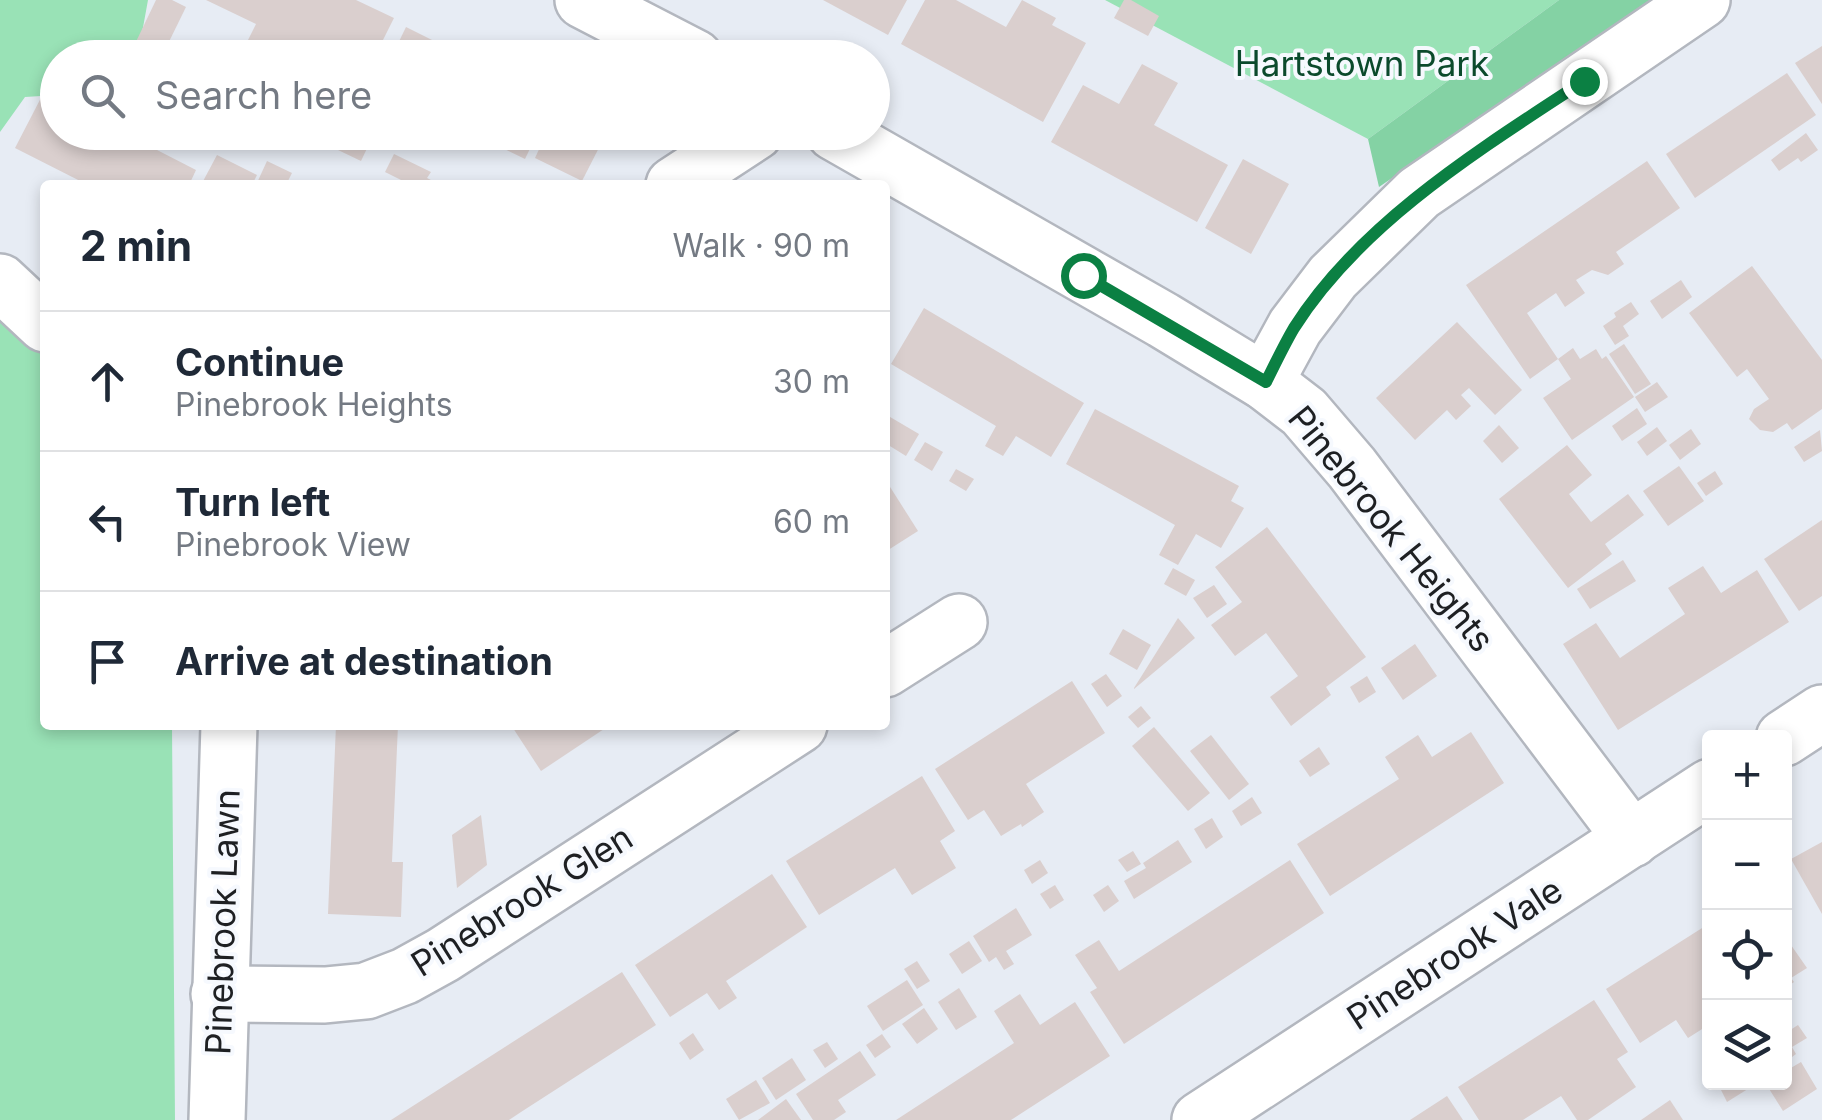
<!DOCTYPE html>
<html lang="en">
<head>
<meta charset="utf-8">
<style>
	:root { --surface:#fff; --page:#f2f2f3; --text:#1f2937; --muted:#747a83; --line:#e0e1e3 }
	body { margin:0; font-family:Inter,sans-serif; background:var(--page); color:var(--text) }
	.controls { position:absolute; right:30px; bottom:30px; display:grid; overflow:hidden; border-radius:10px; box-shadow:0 5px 15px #0003 }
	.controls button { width:90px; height:90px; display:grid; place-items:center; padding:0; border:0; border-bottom:2px solid var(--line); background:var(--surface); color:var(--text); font:50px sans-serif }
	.stop { position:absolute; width:30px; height:30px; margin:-22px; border:8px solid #0b8043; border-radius:50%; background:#fff }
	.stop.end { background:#0b8043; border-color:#fff; box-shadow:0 2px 10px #0008 }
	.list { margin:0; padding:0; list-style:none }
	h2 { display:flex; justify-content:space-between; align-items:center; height:130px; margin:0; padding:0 40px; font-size:42px }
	h2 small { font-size:32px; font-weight:400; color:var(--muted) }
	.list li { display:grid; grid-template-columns:65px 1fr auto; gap:30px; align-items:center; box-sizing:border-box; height:140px; padding:0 40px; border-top:2px solid var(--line) }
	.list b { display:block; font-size:38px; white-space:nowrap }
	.list p { margin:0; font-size:32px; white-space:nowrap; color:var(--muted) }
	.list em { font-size:32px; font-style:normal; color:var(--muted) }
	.icon { flex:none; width:55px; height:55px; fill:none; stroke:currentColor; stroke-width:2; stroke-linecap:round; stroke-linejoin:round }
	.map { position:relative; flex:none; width:1822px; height:1120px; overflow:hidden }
	.search { position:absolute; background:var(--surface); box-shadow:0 5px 15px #0003; left:40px; top:40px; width:850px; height:110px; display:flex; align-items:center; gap:25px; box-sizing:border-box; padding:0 35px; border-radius:55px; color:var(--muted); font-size:38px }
	.panel { position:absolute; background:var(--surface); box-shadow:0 5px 15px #0003; left:40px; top:180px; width:850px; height:550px; border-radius:10px }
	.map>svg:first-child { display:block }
</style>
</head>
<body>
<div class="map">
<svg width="1822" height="1120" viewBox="0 0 1822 1120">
	<rect width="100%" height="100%" fill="#e7ecf4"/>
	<g fill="#99e2b6">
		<polygon points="0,0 148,0 140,44 89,46 83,57 58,58 57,95 25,97 0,132"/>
		<polygon points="1105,0 1559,0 1368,139"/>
		<polygon points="0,306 45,350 45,725 172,725 175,1120 0,1120"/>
	</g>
	<polygon fill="#84d2a4" points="1559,0 1651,0 1379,187 1368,139"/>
	<g fill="#dacfce">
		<polygon points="156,0 172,0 186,7 161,58 148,58 132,50"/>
		<polygon points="206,0 356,0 394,18 374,58 325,58 316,53 314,58 239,58 256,24"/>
		<polygon points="823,0 907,0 888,35"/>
		<polygon points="925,0 956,0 1006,27 1022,0 1056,18 1052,25 1086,43 1043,122 901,44"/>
		<polygon points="1124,0 1131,0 1159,16 1148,36 1114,18"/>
		<polygon points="406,27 468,58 391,58"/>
		<polygon points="1822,46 1822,104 1795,63"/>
		<polygon points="1142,64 1178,83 1154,125 1228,165 1197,222 1051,142 1083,85 1119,104"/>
		<polygon points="1787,73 1816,115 1695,198 1666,154"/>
		<polygon points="44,92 58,99 58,132 122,132 196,170 189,185 88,185 15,148"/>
		<polygon points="347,132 356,132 371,140 361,161 338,150"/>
		<polygon points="470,132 538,132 525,159"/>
		<polygon points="547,132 607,132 582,181 535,158"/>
		<polygon points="1806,133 1818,150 1801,162 1798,158 1779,171 1771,160"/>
		<polygon points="394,154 431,172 427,178 441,185 411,185 385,172"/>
		<polygon points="217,155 257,175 252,185 201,185"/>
		<polygon points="1243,159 1289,184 1251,254 1205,228"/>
		<polygon points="267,161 292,173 286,185 256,185"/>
		<polygon points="1647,161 1680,208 1616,252 1624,264 1608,275 1592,270 1576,280 1585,293 1565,307 1556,293 1527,313 1558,359 1530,379 1466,285"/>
		<polygon points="1752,266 1822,360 1822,409 1792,430 1787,423 1773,432 1760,430 1749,419 1754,409 1769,399 1747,369 1737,377 1689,313"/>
		<polygon points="1681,280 1692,297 1662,319 1650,301"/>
		<polygon points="1631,302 1639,314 1623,326 1629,336 1615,345 1603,326 1616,317 1614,313"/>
		<polygon points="924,308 1084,403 1051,457 1016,436 1003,456 985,446 996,426 891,364"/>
		<polygon points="1457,322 1522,390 1495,415 1469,388 1461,395 1471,406 1456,420 1447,410 1415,440 1376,398"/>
		<polygon points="1624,344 1651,384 1635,394 1609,354"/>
		<polygon points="1573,348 1580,359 1596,349 1602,359 1606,356 1634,397 1572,440 1543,398 1571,379 1558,359"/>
		<polygon points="1657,382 1668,397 1645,412 1635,397"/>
		<polygon points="1637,408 1647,424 1622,441 1612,426"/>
		<polygon points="1095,409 1239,486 1231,501 1244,508 1221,548 1196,534 1178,565 1159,555 1175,525 1066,464"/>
		<polygon points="885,414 919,434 906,456 885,443"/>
		<polygon points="1499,425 1519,448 1502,463 1483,441"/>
		<polygon points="1657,427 1667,441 1647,456 1637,442"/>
		<polygon points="1691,429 1701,444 1680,460 1669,445"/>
		<polygon points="1820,430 1822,451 1804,462 1794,447"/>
		<polygon points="925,442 943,452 932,471 914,460"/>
		<polygon points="1567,445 1592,475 1569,494 1591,522 1628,494 1644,515 1605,544 1612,554 1568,588 1499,499"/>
		<polygon points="1679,466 1704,501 1668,526 1643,491"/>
		<polygon points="956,469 974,479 966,491 949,481"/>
		<polygon points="1715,471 1723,484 1706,496 1697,483"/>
		<polygon points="885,479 918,531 885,552"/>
		<polygon points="1822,520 1822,596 1799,611 1764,559"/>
		<polygon points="1267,527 1366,657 1326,687 1331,695 1291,726 1270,697 1298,676 1266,633 1235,656 1211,625 1242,602 1215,567"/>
		<polygon points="1623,560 1636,581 1590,609 1577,589"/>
		<polygon points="1703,566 1721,593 1757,570 1789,622 1618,730 1563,644 1596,623 1620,658 1685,614 1668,588"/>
		<polygon points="1173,568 1195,580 1186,596 1164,584"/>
		<polygon points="1214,585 1227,604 1207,618 1193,598"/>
		<polygon points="1178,618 1195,638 1134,689 1134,688"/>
		<polygon points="1123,629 1151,645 1137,670 1109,654"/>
		<polygon points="1415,644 1437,676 1403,700 1381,668"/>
		<polygon points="1106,674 1122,696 1107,707 1091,684"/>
		<polygon points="1367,676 1376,692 1359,703 1350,687"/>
		<polygon points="1072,681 1105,733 1026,784 1044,812 1022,827 1021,824 1001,836 984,810 968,820 935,769"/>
		<polygon points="1141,706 1151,718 1138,728 1128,717"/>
		<polygon points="336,725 398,725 392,862 403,862 401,917 328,914"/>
		<polygon points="511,725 610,725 541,771"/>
		<polygon points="1154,727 1210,793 1188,811 1132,746"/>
		<polygon points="1471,732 1504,783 1330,896 1297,844 1399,779 1385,757 1418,735 1432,757"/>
		<polygon points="1211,735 1249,784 1229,800 1190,751"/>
		<polygon points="1319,747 1330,764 1310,777 1299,761"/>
		<polygon points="922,776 955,831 940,841 956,868 912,895 895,868 819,915 786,861"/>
		<polygon points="1252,797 1262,813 1241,826 1232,811"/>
		<polygon points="481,815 487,865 457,888 452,835"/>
		<polygon points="1212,818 1223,837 1206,849 1194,829"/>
		<polygon points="1178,840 1192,862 1134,899 1124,881 1146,868 1143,863"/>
		<polygon points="1822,842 1822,914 1791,859"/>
		<polygon points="1133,851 1141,864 1127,872 1118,860"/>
		<polygon points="1040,860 1048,873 1032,884 1024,870"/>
		<polygon points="1290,860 1324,913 1124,1044 1090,992 1097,988 1075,955 1099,940 1119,971"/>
		<polygon points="772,874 807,927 726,981 737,998 719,1010 707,993 670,1017 635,965"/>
		<polygon points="1055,885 1064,900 1050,909 1040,894"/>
		<polygon points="1108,885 1119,901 1104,912 1093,895"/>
		<polygon points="1016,908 1032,935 1006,951 1014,964 1004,970 996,957 989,962 973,936"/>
		<polygon points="1710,923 1710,1024 1688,1038 1676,1020 1640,1043 1606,989"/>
		<polygon points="1784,935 1807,968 1791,978 1794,982 1784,989"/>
		<polygon points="969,941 982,961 962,974 949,954"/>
		<polygon points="917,961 930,981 917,989 904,969"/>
		<polygon points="622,972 656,1025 521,1112 509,1120 391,1120"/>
		<polygon points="907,980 923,1005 883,1031 867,1006"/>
		<polygon points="959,988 977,1017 956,1030 938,1002"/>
		<polygon points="1020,994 1040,1025 1075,1002 1110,1056 1011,1120 896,1120 1014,1043 994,1011"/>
		<polygon points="1594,1000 1628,1052 1617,1059 1636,1087 1588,1120 1577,1120 1561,1096 1523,1120 1479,1120 1458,1087"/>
		<polygon points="924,1008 938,1029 917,1044 902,1024"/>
		<polygon points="1798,1025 1807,1038 1792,1047 1796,1054 1784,1063 1784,1034"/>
		<polygon points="693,1033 704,1050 690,1060 679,1043"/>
		<polygon points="882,1034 891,1047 875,1058 866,1045"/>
		<polygon points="827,1042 838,1059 825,1068 813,1050"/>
		<polygon points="860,1051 876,1075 838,1100 846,1112 834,1120 813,1120 796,1094"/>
		<polygon points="792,1058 806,1080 776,1100 762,1078"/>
		<polygon points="1801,1062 1817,1089 1783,1111 1766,1084 1784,1082 1784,1072"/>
		<polygon points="756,1080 770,1103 739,1120 726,1099"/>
		<polygon points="1717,1082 1759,1082 1727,1102"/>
		<polygon points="1447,1096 1463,1120 1410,1120"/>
		<polygon points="786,1099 801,1120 758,1120"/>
		<polygon points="1670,1100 1683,1120 1641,1120"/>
	</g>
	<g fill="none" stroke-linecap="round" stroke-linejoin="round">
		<g stroke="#b3b7bf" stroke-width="60">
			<g id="minor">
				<polyline points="583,0 695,58"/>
				<polyline points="834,132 1163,320 1265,382 1304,412 1352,468 1632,839"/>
				<polyline points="674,185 755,132"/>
				<polyline points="0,282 45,324"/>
				<polyline points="1265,382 1295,327 1333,277 1419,193 1702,0"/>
				<polyline points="885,669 959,622"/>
				<polyline points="1784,738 1822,713"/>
				<polyline points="219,994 325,995 366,991 405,976 443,955 799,725"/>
				<polyline points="217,1120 229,725"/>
				<polyline points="1200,1120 1710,787"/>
			</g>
		</g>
		<use href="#minor" stroke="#fff" stroke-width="55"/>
	</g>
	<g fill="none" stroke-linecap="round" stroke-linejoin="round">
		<path stroke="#0b8043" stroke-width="12" d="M1083,275L1266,382C1275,364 1284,345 1294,328C1361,222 1482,148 1584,81"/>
	</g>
	<g text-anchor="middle" stroke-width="8" stroke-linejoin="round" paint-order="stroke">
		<g font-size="35" fill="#0b4a2c" stroke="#f6f9fe">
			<text x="1362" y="76">Hartstown Park</text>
		</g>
		<g font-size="35" fill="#1e2023" stroke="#f6f9fe">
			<text transform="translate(1391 529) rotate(51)" y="12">Pinebrook Heights</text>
			<text transform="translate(522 901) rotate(-32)" y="12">Pinebrook Glen</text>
			<text transform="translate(223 922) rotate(-88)" y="12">Pinebrook Lawn</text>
			<text transform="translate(1455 954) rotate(-33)" y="12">Pinebrook Vale</text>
		</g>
	</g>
</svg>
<div class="controls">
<button>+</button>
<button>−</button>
<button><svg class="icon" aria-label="locate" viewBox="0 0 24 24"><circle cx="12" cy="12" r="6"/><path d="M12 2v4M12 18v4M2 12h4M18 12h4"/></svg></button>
<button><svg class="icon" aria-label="layers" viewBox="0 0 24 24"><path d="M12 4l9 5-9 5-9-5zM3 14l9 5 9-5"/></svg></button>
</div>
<div class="stop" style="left:1083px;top:275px"></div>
<div class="stop end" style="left:1584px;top:81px"></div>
<div class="search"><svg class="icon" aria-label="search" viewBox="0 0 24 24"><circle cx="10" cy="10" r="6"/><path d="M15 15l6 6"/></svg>Search here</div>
<section class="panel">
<h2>2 min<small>Walk · 90 m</small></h2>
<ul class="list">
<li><svg class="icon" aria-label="ahead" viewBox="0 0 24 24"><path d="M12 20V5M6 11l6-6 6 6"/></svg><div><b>Continue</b><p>Pinebrook Heights</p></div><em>30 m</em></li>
<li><svg class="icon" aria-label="left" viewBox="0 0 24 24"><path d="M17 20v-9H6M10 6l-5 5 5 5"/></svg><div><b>Turn left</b><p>Pinebrook View</p></div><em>60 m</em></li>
<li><svg class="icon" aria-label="arrive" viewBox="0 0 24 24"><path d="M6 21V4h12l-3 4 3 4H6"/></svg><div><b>Arrive at destination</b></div></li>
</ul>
</section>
</div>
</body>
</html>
